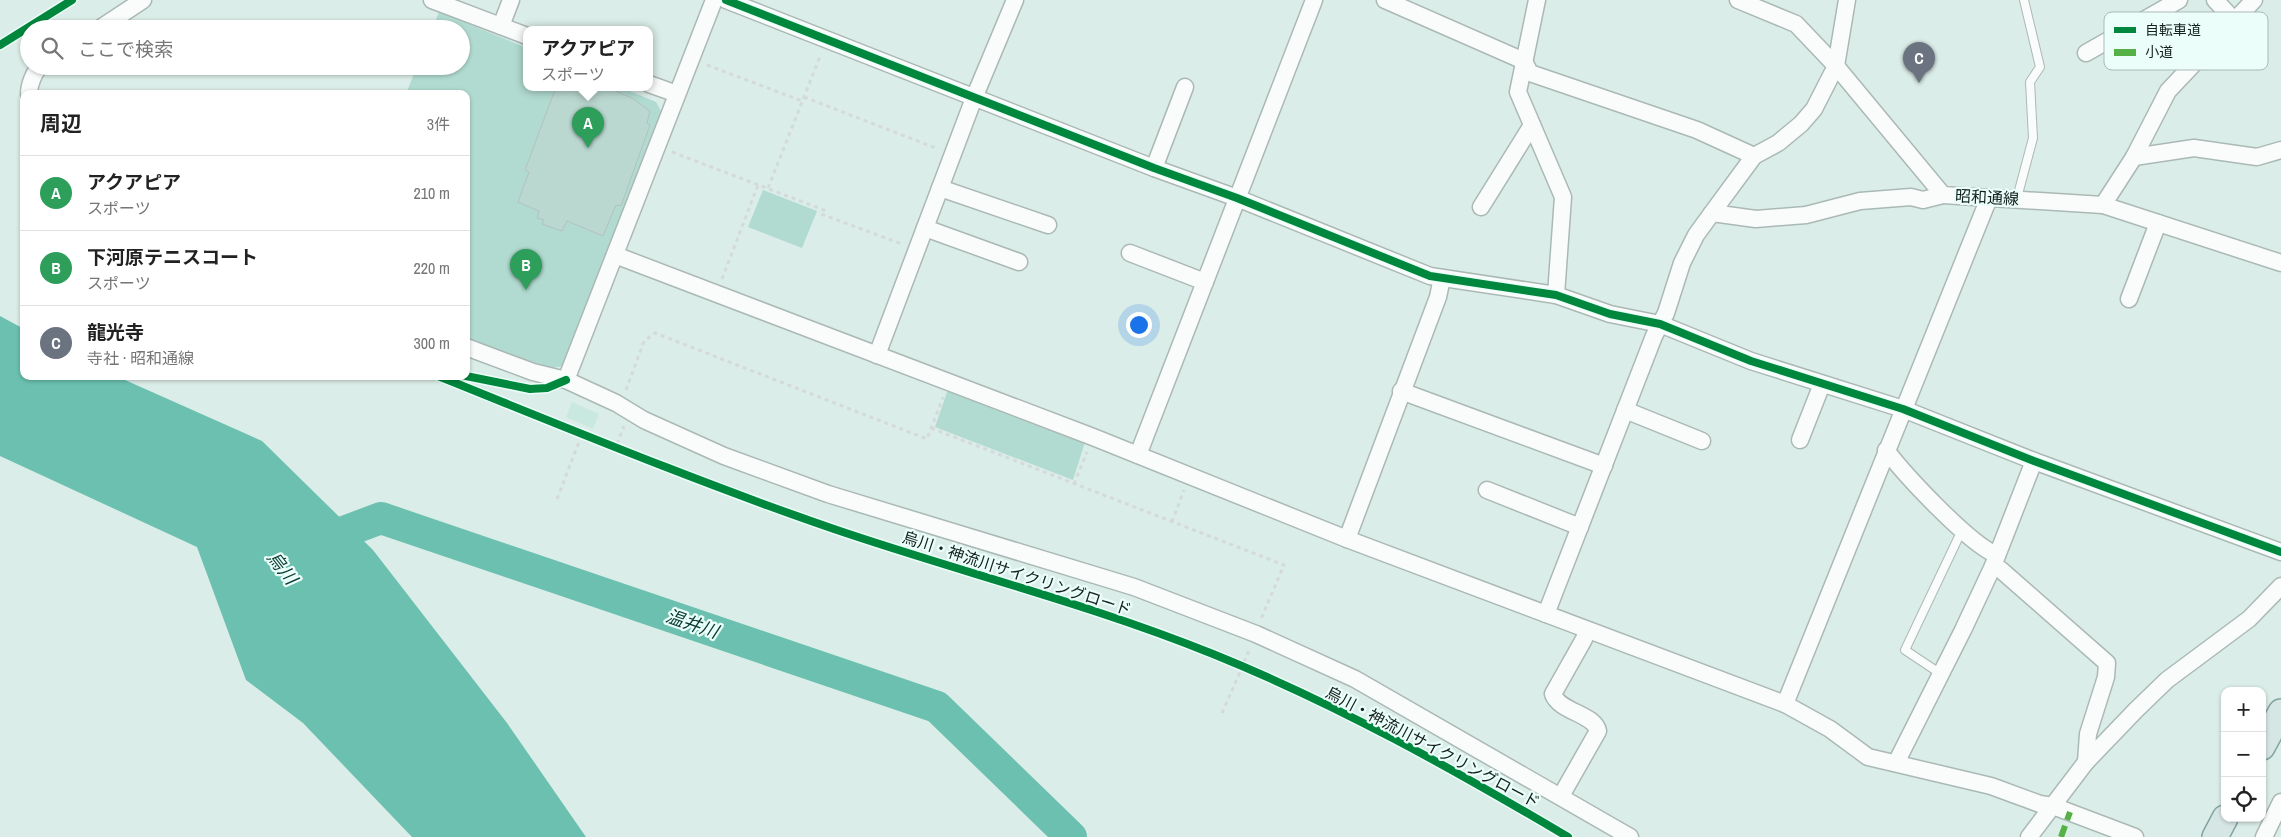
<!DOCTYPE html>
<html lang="ja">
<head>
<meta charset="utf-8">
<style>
	:root { --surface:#fff; --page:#f6f6f6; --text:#222; --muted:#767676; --line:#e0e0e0; --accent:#0b8043 }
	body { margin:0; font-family:"Archivo Narrow","Noto Sans JP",sans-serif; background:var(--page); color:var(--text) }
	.controls { position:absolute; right:15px; bottom:15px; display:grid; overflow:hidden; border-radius:10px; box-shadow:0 1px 4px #0004 }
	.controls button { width:45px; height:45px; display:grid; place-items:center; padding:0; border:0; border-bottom:1px solid var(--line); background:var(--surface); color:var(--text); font:25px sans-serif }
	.you { position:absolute; left:1138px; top:324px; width:18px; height:18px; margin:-12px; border:4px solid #fff; border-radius:50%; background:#1a73e8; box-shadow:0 0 0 8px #1a73e833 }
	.badge { display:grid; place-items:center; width:32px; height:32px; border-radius:50%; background:var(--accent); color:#fff; font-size:16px; font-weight:700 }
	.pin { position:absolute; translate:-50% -41px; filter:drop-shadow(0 1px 2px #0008) }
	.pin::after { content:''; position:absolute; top:26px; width:18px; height:15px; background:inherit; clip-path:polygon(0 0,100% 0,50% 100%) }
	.popup { position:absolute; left:523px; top:26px; width:130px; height:65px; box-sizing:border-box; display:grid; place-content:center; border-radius:10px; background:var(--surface); filter:drop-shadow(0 1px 4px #0005); font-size:16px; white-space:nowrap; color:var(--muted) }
	.popup b { font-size:19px; color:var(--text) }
	.popup::after { content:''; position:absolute; left:50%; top:100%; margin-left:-10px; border:10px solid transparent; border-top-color:var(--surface) }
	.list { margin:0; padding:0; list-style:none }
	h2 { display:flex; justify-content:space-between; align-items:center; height:65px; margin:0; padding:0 20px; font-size:21px }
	h2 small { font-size:16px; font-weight:400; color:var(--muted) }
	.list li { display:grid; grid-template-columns:32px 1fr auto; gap:15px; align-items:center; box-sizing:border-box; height:75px; padding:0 20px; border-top:1px solid var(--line) }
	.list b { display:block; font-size:19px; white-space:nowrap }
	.list p { margin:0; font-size:16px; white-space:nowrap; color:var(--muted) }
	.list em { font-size:16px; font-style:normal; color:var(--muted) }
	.icon { flex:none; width:28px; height:28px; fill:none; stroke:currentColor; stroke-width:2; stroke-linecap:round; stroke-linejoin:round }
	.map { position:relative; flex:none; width:2281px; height:837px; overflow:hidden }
	.search { position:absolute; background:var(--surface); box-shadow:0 1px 4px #0004; left:20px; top:20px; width:450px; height:55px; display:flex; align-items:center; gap:12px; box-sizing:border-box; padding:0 18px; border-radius:28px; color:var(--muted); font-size:19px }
	.panel { position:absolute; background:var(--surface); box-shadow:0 1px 4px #0004; left:20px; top:90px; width:450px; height:290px; border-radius:10px }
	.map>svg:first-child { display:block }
</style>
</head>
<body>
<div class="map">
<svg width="2281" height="837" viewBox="0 0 2281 837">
	<rect width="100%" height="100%" fill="#dbede8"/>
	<polygon fill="#c9e8e0" points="572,402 599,414 593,429 566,417"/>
	<g fill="#b1dbd0">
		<path d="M439,12L527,48V87H620L656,102L662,113L562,366C535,374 492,348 466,337V94H406L417,66H461V29H432Z"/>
		<polygon points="763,190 817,211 802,248 748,227"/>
		<polygon points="948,389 1085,442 1073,480 935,427"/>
	</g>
	<polygon fill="#6bc0af" points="0,316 24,329 24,376 116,376 262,441 373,550 507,723 586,837 412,837 303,723 246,680 197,547 0,456"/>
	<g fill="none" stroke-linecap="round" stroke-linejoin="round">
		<polyline stroke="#6bc0af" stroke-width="32" points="309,545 381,518 937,707 1071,837"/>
	</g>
	<polygon fill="#bad8d0" stroke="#b4c2be" points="556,87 606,87 632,98 650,111 647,123 650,125 621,206 616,205 603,236 567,221 562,231 542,224 544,220 537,218 539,211 518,202 529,172 525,170"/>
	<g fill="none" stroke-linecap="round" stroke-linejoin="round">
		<g stroke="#abb9b5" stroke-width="10">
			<g id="lane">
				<polyline points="2017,198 2033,138 2030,82 2040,67 2024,0"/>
				<polyline points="1941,674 1905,650 1962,530"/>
			</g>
		</g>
		<g stroke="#abb9b5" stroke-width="19">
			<g id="street">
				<polyline points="432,0 527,36"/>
				<polyline points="726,0 1154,168 1237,198 1430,276 1556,295 1610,314 1660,324 1751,361 1903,409 2034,461 2281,552"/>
				<polyline points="1385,0 1524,61 1530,73 1697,130 1754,156"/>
				<polyline points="1537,0 1518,92 1563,197 1556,295"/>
				<polyline points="1738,0 1796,24 1836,66 1943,195 2103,205 2281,263"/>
				<polyline points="2215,0 2234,20"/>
				<polyline points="501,26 511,0"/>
				<polyline points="99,29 143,0"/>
				<polyline points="2086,53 2179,0"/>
				<polyline points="649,84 677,94"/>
				<path d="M29,94C29,85 34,71 41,66"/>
				<polyline points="2134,157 2194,148 2257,157 2281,150"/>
				<polyline points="1154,168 1185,87"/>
				<polyline points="940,188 1048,225"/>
				<polyline points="2103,205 2134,157 2168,91 2254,0"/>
				<polyline points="1481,207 1532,125"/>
				<polyline points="1712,213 1756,219 1806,215 1860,201 1911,197 1923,200 1943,195"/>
				<polyline points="925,228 1019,262"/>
				<polyline points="1130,253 1205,282"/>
				<polyline points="615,255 1093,437 1347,539 1785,704 1830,729 1868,757 1991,786 2040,804 2053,806 2135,837"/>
				<polyline points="2129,299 2158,223"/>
				<polyline points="466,347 533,372 566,380 616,403 644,420 724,456 828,494 1134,587 1256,634 1355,679 1630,837"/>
				<polyline points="877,355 974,98 1015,0"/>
				<polyline points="566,380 714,0"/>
				<polyline points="1401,391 1604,466"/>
				<polyline points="1625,410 1702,441"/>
				<polyline points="1800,440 1822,384"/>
				<path d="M1886,450C1905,475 1970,545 1997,555"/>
				<polyline points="1138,455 1314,0"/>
				<polyline points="1487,490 1580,527"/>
				<polyline points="1347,539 1438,297 1442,278"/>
				<polyline points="1993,566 2001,570 2107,663 2106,677 2088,734 2086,762"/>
				<polyline points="1546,614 1654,336 1666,313 1682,263 1696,235 1712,213 1754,156 1778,143 1801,124 1814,109 1836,66 1847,0"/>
				<polyline points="1785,704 1989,198"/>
				<polyline points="1896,763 1963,630 1993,566 2034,461"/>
				<path d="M1561,796L1598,731C1595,714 1559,712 1553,694L1584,639L1587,630"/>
				<polyline points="2029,837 2086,762 2136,710 2167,680 2249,619 2281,586"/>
				<polyline points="2264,837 2281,802"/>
			</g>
		</g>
		<g stroke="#82a49e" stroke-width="28">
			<g id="primary">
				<polyline points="2262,747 2281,712"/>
				<polyline points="2215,837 2225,818"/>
			</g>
		</g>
		<g stroke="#d4dad9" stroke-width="3" stroke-dasharray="4 4" stroke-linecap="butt">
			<polyline points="707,65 802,101"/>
			<polyline points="804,97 938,149"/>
			<polyline points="672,152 824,210 821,214 902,244"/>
			<polyline points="768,188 821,54"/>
			<polyline points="722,279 758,185"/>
			<polyline points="626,390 644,341 655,333 927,439 943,397"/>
			<polyline points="931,428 1284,565 1261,619"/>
			<polyline points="617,444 624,426"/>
			<polyline points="1074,484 1087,452"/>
			<polyline points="557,499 579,442"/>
			<polyline points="1172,522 1184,490"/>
			<polyline points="1244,662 1250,648"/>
			<polyline points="1222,713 1240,672"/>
		</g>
		<use href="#lane" stroke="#fafcfc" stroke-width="8"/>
		<use href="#street" stroke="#fafcfc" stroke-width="16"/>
		<use href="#primary" stroke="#d6e6e4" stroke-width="25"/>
		<polyline stroke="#55b145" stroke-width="6" stroke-dasharray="12 6" stroke-linecap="butt" points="2061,837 2070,812"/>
		<g stroke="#ebfef9" stroke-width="11">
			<g id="cycleway">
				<polyline points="726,0 1154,168 1237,198 1430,276 1556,295 1610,314 1660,324 1751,361 1903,409 2034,461 2281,552"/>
				<polyline points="0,45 72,0"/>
				<path d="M438,376C570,429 700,483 834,529C960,572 1090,604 1213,654C1337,704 1453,769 1568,837"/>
				<polyline points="466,376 530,389 547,388 566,380"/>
			</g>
		</g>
		<use href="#cycleway" stroke="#00873e" stroke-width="8"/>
	</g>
	<g text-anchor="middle" stroke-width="4.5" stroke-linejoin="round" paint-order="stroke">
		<g font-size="16" fill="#14201d" stroke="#ebfef9">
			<text transform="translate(1987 197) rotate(3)" y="6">昭和通線</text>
			<text transform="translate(1017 573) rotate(18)" y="6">烏川・神流川サイクリングロード</text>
			<text transform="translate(1433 747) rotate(28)" y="6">烏川・神流川サイクリングロード</text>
		</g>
		<g font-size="18" font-style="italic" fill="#083c33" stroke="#ebfef9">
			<text transform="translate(282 568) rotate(52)" y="6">烏川</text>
			<text transform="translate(692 624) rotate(19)" y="6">温井川</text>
		</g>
	</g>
	<rect x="2104" y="12" width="164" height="58" rx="8" fill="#ebfef9" stroke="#aabbb7" stroke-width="1"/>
	<rect x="2114" y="27" width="22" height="6" fill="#00873e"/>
	<rect x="2114" y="49" width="22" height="7" fill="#55b145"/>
	<g font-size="14" fill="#14201d">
		<text x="2145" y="35">自転車道</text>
		<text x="2145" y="57">小道</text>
	</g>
</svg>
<div class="controls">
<button>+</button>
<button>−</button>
<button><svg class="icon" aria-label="locate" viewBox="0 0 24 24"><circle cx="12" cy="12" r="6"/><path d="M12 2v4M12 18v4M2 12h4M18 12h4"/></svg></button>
</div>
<div class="you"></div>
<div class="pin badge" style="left:588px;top:148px;background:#2e9e5b">A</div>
<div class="popup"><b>アクアピア</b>スポーツ</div>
<div class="pin badge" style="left:526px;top:290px;background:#2e9e5b">B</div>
<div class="pin badge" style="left:1919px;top:83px;background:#6b7280">C</div>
<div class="search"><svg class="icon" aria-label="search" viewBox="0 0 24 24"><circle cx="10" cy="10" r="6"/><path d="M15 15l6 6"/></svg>ここで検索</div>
<section class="panel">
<h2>周辺<small>3件</small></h2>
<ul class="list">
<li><span class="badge" style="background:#2e9e5b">A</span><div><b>アクアピア</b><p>スポーツ</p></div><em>210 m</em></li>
<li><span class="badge" style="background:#2e9e5b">B</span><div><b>下河原テニスコート</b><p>スポーツ</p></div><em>220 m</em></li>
<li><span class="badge" style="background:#6b7280">C</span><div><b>龍光寺</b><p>寺社 · 昭和通線</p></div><em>300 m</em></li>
</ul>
</section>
</div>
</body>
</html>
